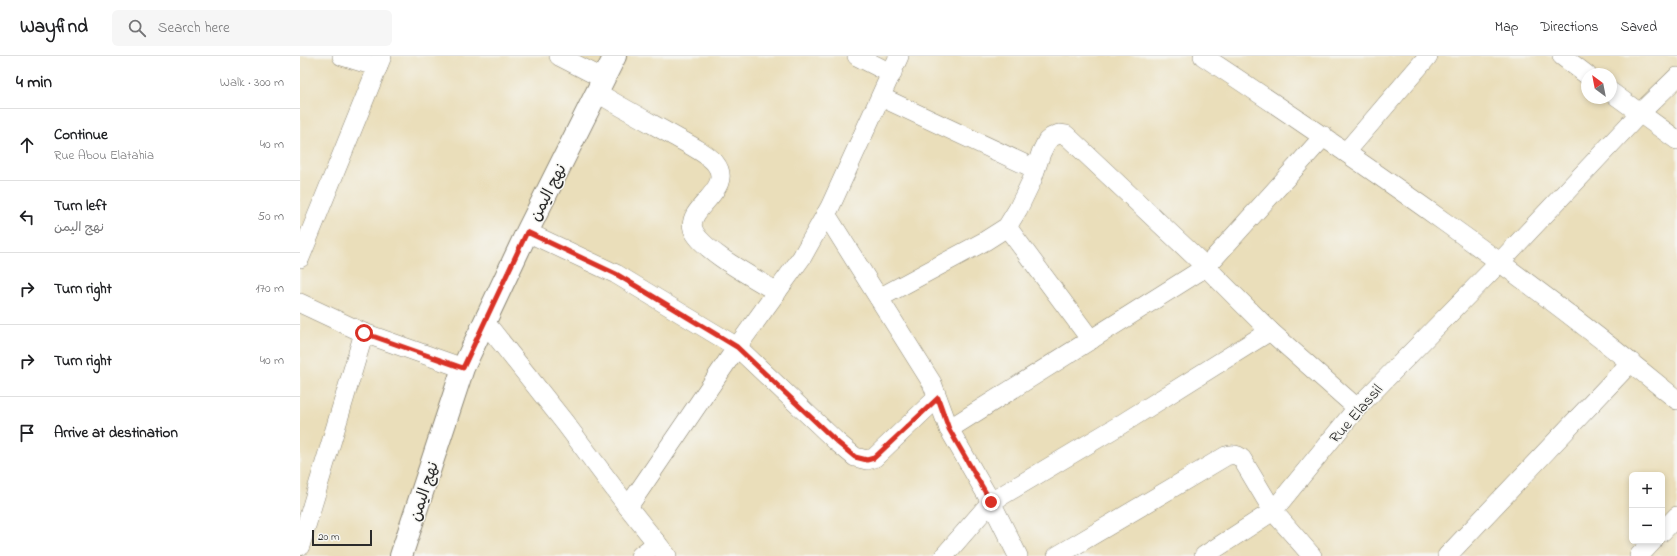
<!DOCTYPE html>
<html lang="en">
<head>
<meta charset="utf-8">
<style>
	:root { --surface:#fff; --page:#f6f6f6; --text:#202124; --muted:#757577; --line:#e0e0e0 }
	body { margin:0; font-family:"Indie Flower","Playpen Sans Arabic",sans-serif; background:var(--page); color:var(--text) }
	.controls { position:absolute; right:12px; bottom:12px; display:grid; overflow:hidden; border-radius:6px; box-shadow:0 2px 6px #0003 }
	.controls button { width:36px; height:36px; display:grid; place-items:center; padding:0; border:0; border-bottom:1px solid var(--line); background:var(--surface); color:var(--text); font:20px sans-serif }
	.compass { position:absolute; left:1281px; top:12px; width:36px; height:36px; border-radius:50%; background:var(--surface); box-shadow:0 2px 6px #0003; rotate:328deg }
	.scale { position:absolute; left:12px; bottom:10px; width:60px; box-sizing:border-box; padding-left:4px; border:2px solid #2b2b2b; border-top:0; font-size:11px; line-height:14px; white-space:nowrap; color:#2b2b2b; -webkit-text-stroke:3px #f6f6f2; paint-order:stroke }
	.stop { position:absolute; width:12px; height:12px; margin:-9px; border:3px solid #d93025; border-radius:50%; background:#fff }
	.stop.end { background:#d93025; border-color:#fff; box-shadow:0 1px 4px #0008 }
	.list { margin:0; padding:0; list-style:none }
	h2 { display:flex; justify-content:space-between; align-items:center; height:52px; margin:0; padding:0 16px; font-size:17px }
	h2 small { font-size:13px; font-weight:400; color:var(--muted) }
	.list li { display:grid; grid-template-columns:26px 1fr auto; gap:12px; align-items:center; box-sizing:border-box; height:72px; padding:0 16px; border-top:1px solid var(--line) }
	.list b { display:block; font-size:15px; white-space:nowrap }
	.list p { margin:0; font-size:13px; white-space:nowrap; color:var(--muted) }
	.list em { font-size:13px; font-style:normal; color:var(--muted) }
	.icon { flex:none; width:22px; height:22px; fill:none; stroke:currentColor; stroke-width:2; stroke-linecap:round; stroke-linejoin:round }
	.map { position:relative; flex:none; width:1377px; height:500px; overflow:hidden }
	header { display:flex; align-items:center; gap:24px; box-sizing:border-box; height:56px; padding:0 20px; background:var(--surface); border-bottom:1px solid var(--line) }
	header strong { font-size:19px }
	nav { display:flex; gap:22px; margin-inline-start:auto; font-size:14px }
	.search { width:280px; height:36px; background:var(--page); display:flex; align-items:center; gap:10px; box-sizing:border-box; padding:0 14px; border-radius:6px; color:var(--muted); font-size:15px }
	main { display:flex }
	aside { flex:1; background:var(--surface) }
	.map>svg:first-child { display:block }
</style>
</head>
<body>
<header>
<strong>Wayfind</strong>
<div class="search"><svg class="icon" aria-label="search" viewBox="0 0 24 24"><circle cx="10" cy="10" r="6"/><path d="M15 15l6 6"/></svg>Search here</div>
<nav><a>Map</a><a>Directions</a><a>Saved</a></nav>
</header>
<main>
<aside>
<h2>4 min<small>Walk · 300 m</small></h2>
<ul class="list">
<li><svg class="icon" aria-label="ahead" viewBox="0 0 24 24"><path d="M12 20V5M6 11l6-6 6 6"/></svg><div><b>Continue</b><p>Rue Abou Elatahia</p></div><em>40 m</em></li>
<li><svg class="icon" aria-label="left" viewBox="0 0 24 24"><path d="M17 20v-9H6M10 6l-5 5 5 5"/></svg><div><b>Turn left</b><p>نهج اليمن</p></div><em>50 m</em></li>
<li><svg class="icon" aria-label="right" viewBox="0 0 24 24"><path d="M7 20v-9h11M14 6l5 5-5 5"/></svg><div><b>Turn right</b></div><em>170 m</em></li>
<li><svg class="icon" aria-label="right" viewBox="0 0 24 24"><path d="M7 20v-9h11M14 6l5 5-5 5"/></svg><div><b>Turn right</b></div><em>40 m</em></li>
<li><svg class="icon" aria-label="arrive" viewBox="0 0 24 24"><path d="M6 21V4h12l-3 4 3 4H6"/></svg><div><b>Arrive at destination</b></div></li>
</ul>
</aside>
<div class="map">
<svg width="1377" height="500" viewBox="0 0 1377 500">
	<rect width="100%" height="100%" fill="#f6f6f2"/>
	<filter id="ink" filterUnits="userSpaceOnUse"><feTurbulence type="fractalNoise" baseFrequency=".025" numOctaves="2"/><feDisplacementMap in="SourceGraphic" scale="8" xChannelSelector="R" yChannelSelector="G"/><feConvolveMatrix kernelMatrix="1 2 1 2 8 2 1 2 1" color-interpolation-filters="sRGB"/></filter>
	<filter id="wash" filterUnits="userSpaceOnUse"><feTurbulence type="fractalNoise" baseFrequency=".012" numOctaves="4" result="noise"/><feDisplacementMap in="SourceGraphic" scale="16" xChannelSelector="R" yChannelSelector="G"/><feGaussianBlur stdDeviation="0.9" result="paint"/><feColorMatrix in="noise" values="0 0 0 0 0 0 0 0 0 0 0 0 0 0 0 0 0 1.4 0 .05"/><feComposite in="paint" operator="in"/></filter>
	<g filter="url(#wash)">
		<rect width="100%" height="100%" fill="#eadeba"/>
	</g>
	<g filter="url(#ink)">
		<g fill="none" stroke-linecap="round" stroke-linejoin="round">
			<g stroke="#8a8472" stroke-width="20">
				<g id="minor">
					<polyline points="42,0 78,11"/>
					<polyline points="259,0 304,23"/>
					<polyline points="557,0 592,18"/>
					<path d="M903,0C1066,108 1226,220 1377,344"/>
					<polyline points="1262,0 1287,19"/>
					<path d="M296,36C321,51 347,65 372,79C384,86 407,97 415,107C436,133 386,151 393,173C400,194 458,224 477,236"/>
					<polyline points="1311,36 1377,84"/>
					<polyline points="581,41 735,113"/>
					<polyline points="1046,96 1128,0"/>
					<polyline points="526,158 632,327 649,373 691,446 718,500"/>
					<polyline points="707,171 791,284"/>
					<polyline points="227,176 316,218 437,291 537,386 555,401 567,404 574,402 637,342"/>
					<polyline points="0,202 82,0"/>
					<polyline points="579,242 685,185 707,171 718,153 732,124 741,97 747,85 752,81 759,78 766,79 906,211 970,275 1057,352"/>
					<polyline points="0,247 64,277 163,312"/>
					<polyline points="185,266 265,367 328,451 367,500"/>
					<polyline points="649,373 906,211 1024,80"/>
					<polyline points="328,451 437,291 502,201 530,151 599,0"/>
					<polyline points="1362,476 1377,460"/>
					<polyline points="0,490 64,277"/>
					<polyline points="340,500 357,487"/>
					<polyline points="644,500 691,446 820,369 970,275"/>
					<path d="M757,500L926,400C932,398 937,398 942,403L973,455L1012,500"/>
					<polyline points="904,500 973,455 1057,352 1200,206 1341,56 1377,21"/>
					<polyline points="1147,500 1331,306"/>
					<polyline points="1339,500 1353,485"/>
				</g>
			</g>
			<g stroke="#8a8472" stroke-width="24">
				<polyline id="tertiary" points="101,500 163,312 227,176 315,0"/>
			</g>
			<use href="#minor" stroke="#fff" stroke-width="19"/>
			<use href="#tertiary" stroke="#fff" stroke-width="22"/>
		</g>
	</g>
	<g fill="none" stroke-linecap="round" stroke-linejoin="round" filter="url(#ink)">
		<polyline stroke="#d93025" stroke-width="5" points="64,277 163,312 227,176 316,218 437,291 537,386 555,401 567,404 574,402 638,342 649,373 691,446"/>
	</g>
	<g text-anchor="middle" stroke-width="3" stroke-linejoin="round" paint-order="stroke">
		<g font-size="16" fill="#2b2b2b" stroke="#f6f6f2">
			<text transform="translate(247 136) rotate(-63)" y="6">نهج اليمن</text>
			<text transform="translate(1055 357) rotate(-49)" y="6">Rue Elassil</text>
			<text transform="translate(123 435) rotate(-72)" y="6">نهج اليمن</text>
		</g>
	</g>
</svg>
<div class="controls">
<button>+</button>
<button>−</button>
</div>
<svg class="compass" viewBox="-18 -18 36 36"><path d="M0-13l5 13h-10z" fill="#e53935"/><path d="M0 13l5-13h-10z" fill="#757577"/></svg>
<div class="scale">20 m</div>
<div class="stop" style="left:64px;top:277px"></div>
<div class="stop end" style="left:691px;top:446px"></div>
</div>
</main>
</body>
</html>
